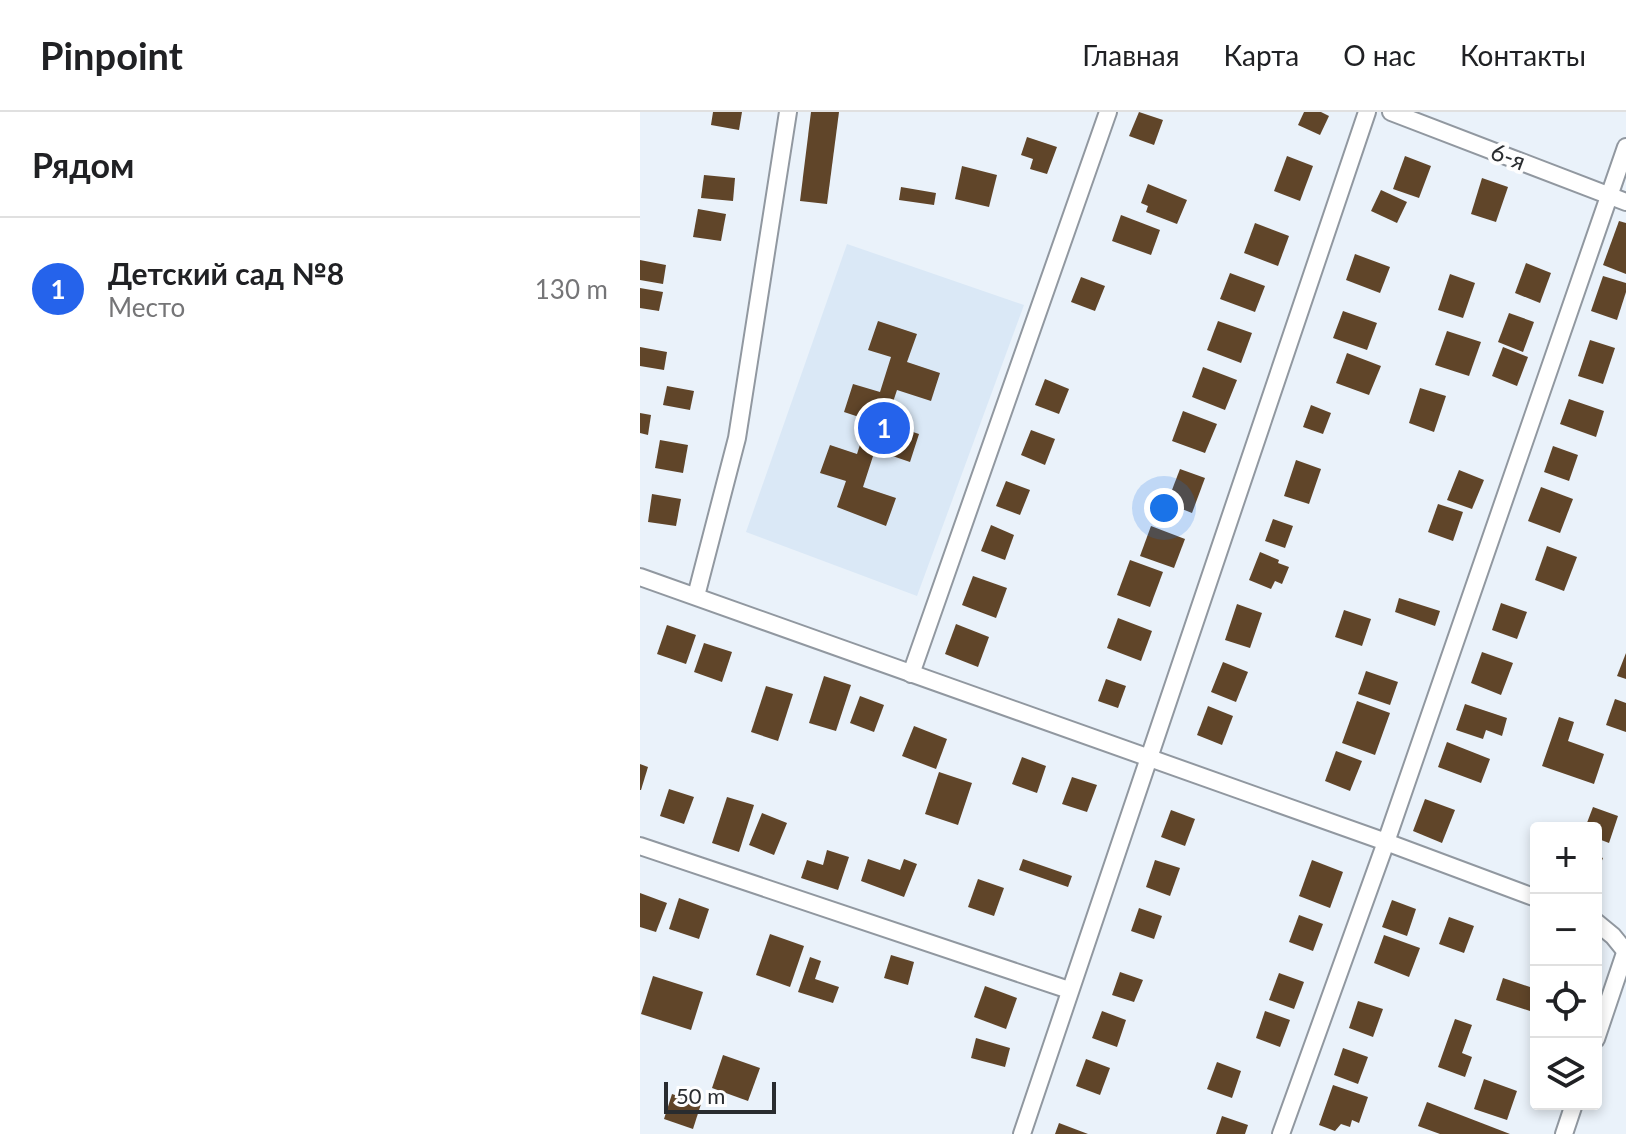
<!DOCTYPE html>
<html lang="ru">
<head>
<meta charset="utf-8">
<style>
	:root { --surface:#fff; --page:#f2f2f2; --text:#202124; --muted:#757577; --line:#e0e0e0; --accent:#2563eb }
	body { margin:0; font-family:Lato,sans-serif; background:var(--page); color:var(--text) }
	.controls { position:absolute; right:24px; bottom:24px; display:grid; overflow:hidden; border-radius:8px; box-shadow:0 4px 12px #0003 }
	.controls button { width:72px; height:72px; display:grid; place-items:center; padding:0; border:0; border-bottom:2px solid var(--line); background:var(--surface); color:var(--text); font:40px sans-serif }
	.scale { position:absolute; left:24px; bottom:20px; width:112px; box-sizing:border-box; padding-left:8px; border:4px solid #292c2f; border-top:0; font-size:22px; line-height:28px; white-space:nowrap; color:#292c2f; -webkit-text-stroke:6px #fefefe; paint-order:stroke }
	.you { position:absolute; left:524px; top:396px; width:28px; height:28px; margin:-20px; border:6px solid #fff; border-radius:50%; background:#1a73e8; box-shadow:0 0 0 12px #1a73e833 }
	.badge { display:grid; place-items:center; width:52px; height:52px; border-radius:50%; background:var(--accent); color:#fff; font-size:26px; font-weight:700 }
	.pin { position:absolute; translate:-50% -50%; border:4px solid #fff; box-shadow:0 2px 8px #0006 }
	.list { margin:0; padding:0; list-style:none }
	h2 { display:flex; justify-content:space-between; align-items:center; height:104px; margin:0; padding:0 32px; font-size:34px }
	h2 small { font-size:26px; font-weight:400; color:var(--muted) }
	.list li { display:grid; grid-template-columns:52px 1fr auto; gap:24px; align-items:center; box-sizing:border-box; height:144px; padding:0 32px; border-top:2px solid var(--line) }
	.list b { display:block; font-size:30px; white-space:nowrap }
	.list p { margin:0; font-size:26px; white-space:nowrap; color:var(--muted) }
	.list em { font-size:26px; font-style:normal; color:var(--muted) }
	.icon { flex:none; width:44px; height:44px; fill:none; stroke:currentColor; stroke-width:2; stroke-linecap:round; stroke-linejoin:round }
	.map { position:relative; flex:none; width:986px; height:1022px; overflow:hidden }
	header { display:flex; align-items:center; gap:48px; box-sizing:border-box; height:112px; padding:0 40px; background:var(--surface); border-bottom:2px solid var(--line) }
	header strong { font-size:38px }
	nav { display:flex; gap:44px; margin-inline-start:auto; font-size:28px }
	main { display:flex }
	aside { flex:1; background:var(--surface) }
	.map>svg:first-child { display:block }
</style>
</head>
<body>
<header>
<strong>Pinpoint</strong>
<nav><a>Главная</a><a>Карта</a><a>О нас</a><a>Контакты</a></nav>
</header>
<main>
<aside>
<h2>Рядом<small></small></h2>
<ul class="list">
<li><span class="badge">1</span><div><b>Детский сад №8</b><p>Место</p></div><em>130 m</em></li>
</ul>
</aside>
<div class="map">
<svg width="986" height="1022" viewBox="0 0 986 1022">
	<rect width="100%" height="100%" fill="#eaf2fa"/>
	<polygon fill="#dae8f6" points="207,132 384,193 277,484 106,420"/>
	<g fill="#604529">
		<polygon points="73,0 102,0 99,18 71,13"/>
		<polygon points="171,0 199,0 187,92 160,89"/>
		<polygon points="499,0 523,8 514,33 489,24"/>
		<polygon points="664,0 681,0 689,4 680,23 658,13"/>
		<polygon points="387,25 417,35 407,62 390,57 393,47 381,43"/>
		<polygon points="647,44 673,54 660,89 634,79"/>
		<polygon points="765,44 791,54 779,86 753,77"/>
		<polygon points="322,54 357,63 349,95 315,87"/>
		<polygon points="64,63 95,66 93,89 61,86"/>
		<polygon points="842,66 868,75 856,110 831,102"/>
		<polygon points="508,72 547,88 537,112 506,100 508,94 501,91"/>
		<polygon points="261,75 296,81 294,93 259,88"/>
		<polygon points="741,78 767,90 757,111 731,99"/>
		<polygon points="58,97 86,102 81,129 53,125"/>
		<polygon points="481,103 520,118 511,143 472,129"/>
		<polygon points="979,109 986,111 986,162 963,153"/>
		<polygon points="615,111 649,124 638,154 604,141"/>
		<polygon points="715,142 750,155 740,181 706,168"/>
		<polygon points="0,148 26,153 23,172 0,168"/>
		<polygon points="886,151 911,161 900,191 875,181"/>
		<polygon points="590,161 625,174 615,200 580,187"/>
		<polygon points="810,162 835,171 823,206 798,198"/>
		<polygon points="963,164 986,171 986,180 977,208 951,199"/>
		<polygon points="441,165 465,174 455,199 431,190"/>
		<polygon points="0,176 23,180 19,199 0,196"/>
		<polygon points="703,199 737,211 727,238 693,226"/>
		<polygon points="869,201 894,210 883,240 858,230"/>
		<polygon points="238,209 277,222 267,250 300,261 291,289 257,278 246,311 279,322 270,350 235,338 223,375 256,386 246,414 197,395 206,369 180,361 190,333 217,342 228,308 204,300 213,272 240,280 251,245 228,238"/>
		<polygon points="578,209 612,221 601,251 567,238"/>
		<polygon points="807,219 841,230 829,264 795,253"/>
		<polygon points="950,228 975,236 963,272 938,264"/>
		<polygon points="0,235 27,240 24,258 0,254"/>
		<polygon points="863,235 888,245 877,274 852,264"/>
		<polygon points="707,241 741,254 729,283 696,271"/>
		<polygon points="563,255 597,268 585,298 552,285"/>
		<polygon points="405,267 429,277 419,302 395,293"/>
		<polygon points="27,274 54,279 50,298 23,293"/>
		<polygon points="780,276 806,284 794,320 769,311"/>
		<polygon points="929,287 964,299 956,325 920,312"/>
		<polygon points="671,293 691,301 683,322 663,315"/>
		<polygon points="543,299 577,312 565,341 532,329"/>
		<polygon points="0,301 11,303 8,323 0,321"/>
		<polygon points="391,318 415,327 405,353 381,343"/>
		<polygon points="20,328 48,333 43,361 15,356"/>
		<polygon points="913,334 938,343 929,369 904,360"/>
		<polygon points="656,348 681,357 669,392 644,384"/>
		<polygon points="540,357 565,366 552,401 527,391"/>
		<polygon points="819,358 844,368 832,397 807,388"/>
		<polygon points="366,369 390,378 380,403 356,394"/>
		<polygon points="901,375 933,387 920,421 888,409"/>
		<polygon points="12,382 41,387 36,414 8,410"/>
		<polygon points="798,392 823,400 813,429 788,420"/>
		<polygon points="633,407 653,414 645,436 625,429"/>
		<polygon points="351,413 374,423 365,448 341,439"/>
		<polygon points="511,414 545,427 534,456 500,444"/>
		<polygon points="907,434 937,445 924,479 895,468"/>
		<polygon points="620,440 639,448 638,451 649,455 642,472 635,469 631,477 609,468"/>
		<polygon points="490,448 523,460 510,495 477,483"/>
		<polygon points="333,464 367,476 356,506 322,493"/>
		<polygon points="759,486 800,499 795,514 755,500"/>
		<polygon points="861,491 887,500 877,527 852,518"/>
		<polygon points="597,492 622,501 610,536 585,528"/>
		<polygon points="704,498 731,507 722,534 695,525"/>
		<polygon points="478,506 512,519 501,549 467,536"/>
		<polygon points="316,512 349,525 338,555 305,542"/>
		<polygon points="27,513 56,523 46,552 17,542"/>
		<polygon points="64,531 92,540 82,570 54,560"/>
		<polygon points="842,540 873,551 861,583 831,571"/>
		<polygon points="986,541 986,567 977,564"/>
		<polygon points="583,550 608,560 596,590 571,580"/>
		<polygon points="726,559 758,570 750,593 718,582"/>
		<polygon points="184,564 211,573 196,619 169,611"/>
		<polygon points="466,567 486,574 478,596 458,589"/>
		<polygon points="126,574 153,582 138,629 111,620"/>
		<polygon points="220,584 244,593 234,620 210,611"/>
		<polygon points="975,587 986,591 986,620 966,613"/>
		<polygon points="717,589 750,601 735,643 702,631"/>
		<polygon points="825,592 867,606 862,624 846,618 843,627 816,618"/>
		<polygon points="568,594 593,604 582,633 557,623"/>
		<polygon points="919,605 934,610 928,629 964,642 954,672 902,654"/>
		<polygon points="274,614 307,627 296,657 262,644"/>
		<polygon points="807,630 850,647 841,671 798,655"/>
		<polygon points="696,639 722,649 710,679 685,669"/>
		<polygon points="382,645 406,654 397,681 372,672"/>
		<polygon points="0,652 8,655 1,678 0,678"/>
		<polygon points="299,660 332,671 318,713 285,702"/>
		<polygon points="432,665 457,673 447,700 422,692"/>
		<polygon points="29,677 54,685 44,712 20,704"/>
		<polygon points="87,685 114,693 99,740 72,731"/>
		<polygon points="785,687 815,698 802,731 773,719"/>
		<polygon points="953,695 978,704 969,731 956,726 956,716 945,716"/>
		<polygon points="531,698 555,707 545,734 521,725"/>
		<polygon points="122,701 147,711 134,743 109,733"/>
		<polygon points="187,738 209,745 198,778 161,766 167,748 183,753"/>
		<polygon points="956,743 963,746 956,763"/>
		<polygon points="228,747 260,758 264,747 277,752 264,785 221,769"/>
		<polygon points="383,747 432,764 428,775 379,758"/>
		<polygon points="515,748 540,756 530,784 506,775"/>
		<polygon points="672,748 703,760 690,796 659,784"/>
		<polygon points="338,767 364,776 354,804 328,795"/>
		<polygon points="0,781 27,791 16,820 0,815"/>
		<polygon points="39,786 69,797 59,827 29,817"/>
		<polygon points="752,788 776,797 767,824 742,815"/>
		<polygon points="499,796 522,804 514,827 491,819"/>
		<polygon points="659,803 683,812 673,839 649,830"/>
		<polygon points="809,805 834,814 824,841 799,832"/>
		<polygon points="130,822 164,834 150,875 116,863"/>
		<polygon points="744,823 780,836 769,865 734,851"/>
		<polygon points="251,843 274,850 268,873 244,866"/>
		<polygon points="170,845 181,849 175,867 199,875 193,891 158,880"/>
		<polygon points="480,860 503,868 494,890 472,883"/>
		<polygon points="639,861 664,870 654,897 629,888"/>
		<polygon points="13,864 63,880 51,918 1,902"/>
		<polygon points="863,866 896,877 890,899 856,888"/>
		<polygon points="345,874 377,886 366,917 334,905"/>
		<polygon points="718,889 743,897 733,925 709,916"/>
		<polygon points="462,899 486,908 477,935 452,926"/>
		<polygon points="625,899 650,908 640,935 616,926"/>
		<polygon points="815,907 832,913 822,941 832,945 825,965 798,955"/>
		<polygon points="336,926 370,936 365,955 331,946"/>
		<polygon points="703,936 728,945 718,972 694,963"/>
		<polygon points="83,943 120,956 108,989 72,976"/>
		<polygon points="446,947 470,956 460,983 436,974"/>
		<polygon points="577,950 601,959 592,986 567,977"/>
		<polygon points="844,967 877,979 867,1008 834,997"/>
		<polygon points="693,973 728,985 719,1011 712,1008 710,1015 701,1012 695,1019 679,1013"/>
		<polygon points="32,982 61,992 53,1017 24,1007"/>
		<polygon points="787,990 870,1022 800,1022 778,1014"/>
		<polygon points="582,1004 608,1013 605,1022 576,1022"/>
		<polygon points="419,1011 448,1022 415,1022"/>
	</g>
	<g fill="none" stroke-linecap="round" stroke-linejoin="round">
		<g stroke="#9198a0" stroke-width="20">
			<g id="street">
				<polyline points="751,0 986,90"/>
				<polyline points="0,465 746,730 896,786"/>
				<polyline points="56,484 97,326 148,0"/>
				<polyline points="271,562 468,0"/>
				<polyline points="0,734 429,878"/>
				<polyline points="956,810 973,824 986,840"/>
				<polyline points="956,927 986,838"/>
				<polyline points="382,1022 727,0"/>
				<polyline points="641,1022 746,730 986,35"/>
				<polyline points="924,1022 934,992"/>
			</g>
		</g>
		<use href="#street" stroke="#fff" stroke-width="16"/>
	</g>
	<g text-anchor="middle" stroke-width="8" stroke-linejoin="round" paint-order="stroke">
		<g font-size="24" fill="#292c2f" stroke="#fefefe">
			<text transform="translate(868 45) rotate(21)" y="8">6-я</text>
		</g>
	</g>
</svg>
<div class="controls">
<button>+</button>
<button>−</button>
<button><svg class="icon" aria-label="locate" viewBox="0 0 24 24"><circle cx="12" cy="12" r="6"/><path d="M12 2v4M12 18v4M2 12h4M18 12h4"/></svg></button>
<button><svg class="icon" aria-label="layers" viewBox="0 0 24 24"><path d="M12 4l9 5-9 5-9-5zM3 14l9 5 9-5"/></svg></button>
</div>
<div class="scale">50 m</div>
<div class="you"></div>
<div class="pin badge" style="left:244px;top:316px">1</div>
</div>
</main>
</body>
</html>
